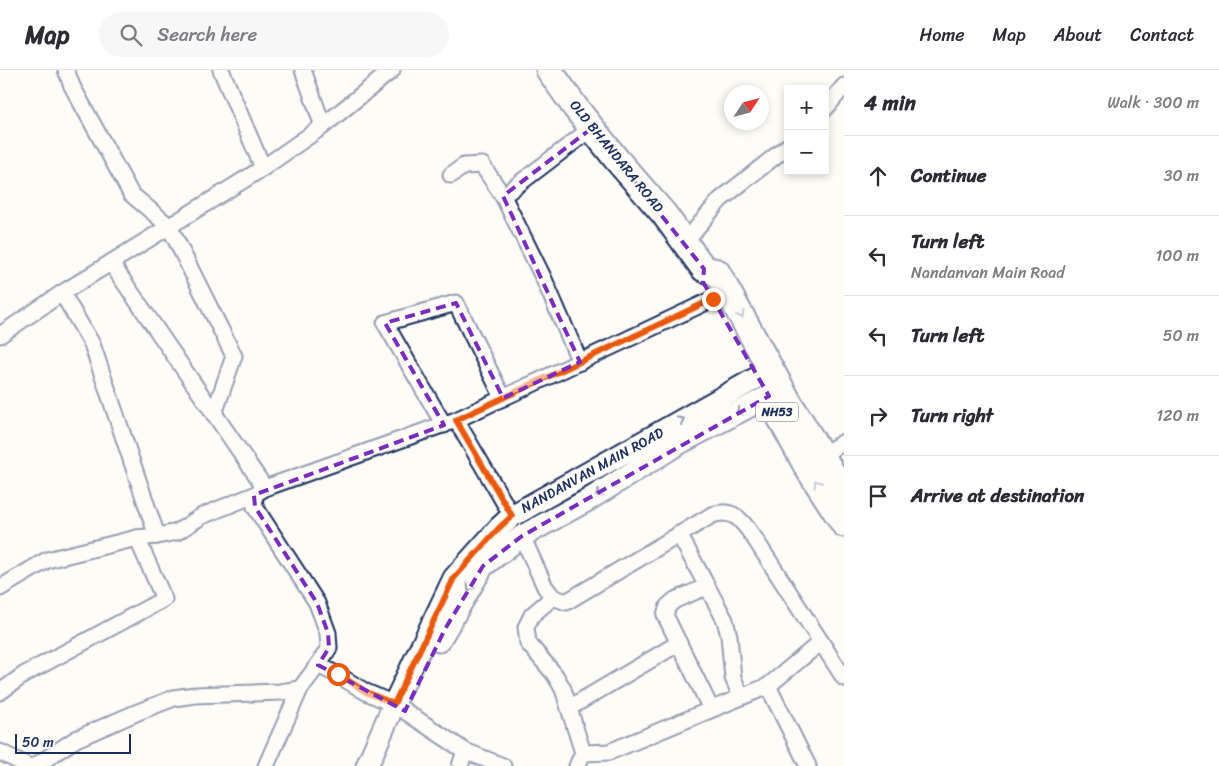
<!DOCTYPE html>
<html lang="en">
<head>
<meta charset="utf-8">
<style>
	:root { --surface:#fff; --page:#f7f7f7; --text:#2b2b33; --muted:#7c7c81; --line:#e1e1e2 }
	body { margin:0; font-family:Sriracha,sans-serif; background:var(--page); color:var(--text) }
	.controls { position:absolute; right:15px; top:15px; display:grid; overflow:hidden; border-radius:0px; box-shadow:0 2px 8px #0003 }
	.controls button { width:45px; height:45px; display:grid; place-items:center; padding:0; border:0; border-bottom:1px solid var(--line); background:var(--surface); color:var(--text); font:25px sans-serif }
	.compass { position:absolute; left:724px; top:15px; width:45px; height:45px; border-radius:50%; background:var(--surface); box-shadow:0 2px 8px #0003; rotate:54deg }
	.scale { position:absolute; left:15px; bottom:12px; width:116px; box-sizing:border-box; padding-left:5px; border:2px solid #1b2f5e; border-top:0; font-size:14px; line-height:18px; white-space:nowrap; color:#1b2f5e; -webkit-text-stroke:4px #fdfcf7; paint-order:stroke }
	.stop { position:absolute; width:15px; height:15px; margin:-11px; border:4px solid #ea580c; border-radius:50%; background:#fff }
	.stop.end { background:#ea580c; border-color:#fff; box-shadow:0 1px 5px #0008 }
	.list { margin:0; padding:0; list-style:none }
	h2 { display:flex; justify-content:space-between; align-items:center; height:65px; margin:0; padding:0 20px; font-size:21px }
	h2 small { font-size:16px; font-weight:400; color:var(--muted) }
	.list li { display:grid; grid-template-columns:32px 1fr auto; gap:15px; align-items:center; box-sizing:border-box; height:80px; padding:0 20px; border-top:1px solid var(--line) }
	.list b { display:block; font-size:19px; white-space:nowrap }
	.list p { margin:0; font-size:16px; white-space:nowrap; color:var(--muted) }
	.list em { font-size:16px; font-style:normal; color:var(--muted) }
	.icon { flex:none; width:28px; height:28px; fill:none; stroke:currentColor; stroke-width:2; stroke-linecap:round; stroke-linejoin:round }
	.map { position:relative; flex:none; width:844px; height:696px; overflow:hidden }
	header { display:flex; align-items:center; gap:30px; box-sizing:border-box; height:70px; padding:0 25px; background:var(--surface); border-bottom:1px solid var(--line) }
	header strong { font-size:24px }
	nav { display:flex; gap:28px; margin-inline-start:auto; font-size:18px }
	.search { width:350px; height:45px; background:var(--page); display:flex; align-items:center; gap:12px; box-sizing:border-box; padding:0 18px; border-radius:28px; color:var(--muted); font-size:19px }
	main { display:flex }
	aside { flex:1; background:var(--surface) }
	.map>svg:first-child { display:block }
</style>
</head>
<body>
<header>
<strong>Map</strong>
<div class="search"><svg class="icon" aria-label="search" viewBox="0 0 24 24"><circle cx="10" cy="10" r="6"/><path d="M15 15l6 6"/></svg>Search here</div>
<nav><a>Home</a><a>Map</a><a>About</a><a>Contact</a></nav>
</header>
<main>
<div class="map">
<svg width="844" height="696" viewBox="0 0 844 696">
	<rect width="100%" height="100%" fill="#fdfcf7"/>
	<filter id="ink" filterUnits="userSpaceOnUse"><feTurbulence type="fractalNoise" baseFrequency=".02" numOctaves="2"/><feDisplacementMap in="SourceGraphic" scale="10" xChannelSelector="R" yChannelSelector="G"/><feConvolveMatrix kernelMatrix="1 2 1 2 8 2 1 2 1" color-interpolation-filters="sRGB"/></filter>
	<g filter="url(#ink)">
		<g fill="none" stroke-linecap="round" stroke-linejoin="round">
			<g stroke="#1b2f5e" stroke-width="19">
				<g id="minor">
					<polyline points="66,0 72,16 131,124 169,156 234,286 214,344"/>
					<polyline points="221,0 263,98"/>
					<polyline points="303,0 323,56"/>
					<polyline points="825,39 844,16"/>
					<polyline points="451,105 464,96 482,95 503,126 592,58"/>
					<polyline points="503,126 543,207 580,292"/>
					<polyline points="685,172 720,130 788,76"/>
					<polyline points="111,193 265,418"/>
					<polyline points="62,223 92,274 157,466"/>
					<polyline points="0,265 62,223 263,98 323,56 392,0"/>
					<polyline points="456,350 265,418 254,425 255,437 317,533 328,563 329,578 318,595 338,605 366,622 394,634 465,681 503,696"/>
					<polyline points="444,355 385,253 456,233 503,328"/>
					<polyline points="822,385 844,372"/>
					<polyline points="512,446 456,350 713,229"/>
					<polyline points="679,464 725,550 729,566 733,608 741,626"/>
					<path d="M522,466L545,517L553,527L566,532L712,445C734,437 743,452 755,469L844,608"/>
					<polyline points="706,517 675,530 668,536 665,545 711,639"/>
					<polyline points="0,518 47,490 137,468 157,466 177,462 202,446 254,425"/>
					<polyline points="553,527 532,545 526,557 528,573 555,605 563,619 583,683 577,696"/>
					<polyline points="768,616 808,696"/>
					<polyline points="0,622 25,604 164,529 137,468"/>
					<polyline points="569,638 679,573"/>
					<polyline points="0,682 28,696"/>
					<polyline points="583,683 609,682 768,616 821,572"/>
					<polyline points="35,696 76,669 138,642 174,628 195,625 280,622 300,619 318,595"/>
					<polyline points="266,696 300,619"/>
					<polyline points="460,696 465,681"/>
				</g>
			</g>
			<g stroke="#1b2f5e" stroke-width="25">
				<g id="secondary">
					<polyline points="439,571 483,496 522,466 588,430 678,374 782,319"/>
					<polyline points="367,696 394,634 454,508 499,458 512,446 771,300"/>
				</g>
			</g>
			<g stroke="#1b2f5e" stroke-width="29">
				<g id="trunk">
					<polyline points="549,0 575,37 617,90 664,144 704,199 717,202 790,334 844,422"/>
					<polyline points="776,340 807,397 844,454"/>
				</g>
			</g>
			<use href="#minor" stroke="#fdfcf7" stroke-width="15"/>
			<use href="#secondary" stroke="#fdfcf7" stroke-width="21"/>
			<use href="#trunk" stroke="#fdfcf7" stroke-width="25"/>
		</g>
		<defs><path id="oneway-chevron" d="M-2-3.5L2.5 0L-2 3.5" fill="none" stroke-width="1.6" stroke-linecap="round" stroke-linejoin="round" transform="scale(1.25)"/></defs>
		<g stroke="#8c96aa">
			<use href="#oneway-chevron" transform="translate(741 245) rotate(61)"/>
			<use href="#oneway-chevron" transform="translate(739 342) rotate(152)"/>
			<use href="#oneway-chevron" transform="translate(681 350) rotate(-29)"/>
			<use href="#oneway-chevron" transform="translate(817 413) rotate(-123)"/>
			<use href="#oneway-chevron" transform="translate(599 424) rotate(148)"/>
			<use href="#oneway-chevron" transform="translate(470 518) rotate(121)"/>
		</g>
	</g>
	<g fill="none" stroke-linecap="round" stroke-linejoin="round" filter="url(#ink)">
		<polyline stroke="#ea580c" stroke-width="6" points="338,604 366,622 394,634 454,508 499,458 512,446 456,350 713,229"/>
	</g>
	<path d="M0 0H844V696H0ZM592,58L704,199L703,212L769,326L522,466L483,496L445,559L405,641L318,595L329,578L328,563L317,533L255,437L254,425L444,355L385,253L456,233L503,328L580,292L503,126Z" fill="#fdfcf7" fill-opacity=".55" fill-rule="evenodd"/>
	<path fill="none" stroke="#7b2cbf" stroke-width="4" stroke-dasharray="10 6" stroke-linejoin="round" d="M592,58L704,199L703,212L769,326L522,466L483,496L445,559L405,641L318,595L329,578L328,563L317,533L255,437L254,425L444,355L385,253L456,233L503,328L580,292L503,126Z"/>
	<g text-anchor="middle" stroke-width="5" stroke-linejoin="round" paint-order="stroke">
		<rect fill="#fdfcf7" stroke="#5f6c8c" stroke-width="1" x="756" y="332.5" width="42" height="19" rx="4"/>
		<g font-size="12" font-weight="bold" fill="#1b2f5e">
			<text x="777" y="346">NH53</text>
		</g>
		<g font-size="14" fill="#1b2f5e" stroke="#fdfcf7">
			<text transform="translate(617 86) rotate(51)" y="5">OLD BHANDARA ROAD</text>
			<text transform="translate(592 400) rotate(-29)" y="5">NANDANVAN MAIN ROAD</text>
		</g>
	</g>
</svg>
<div class="controls">
<button>+</button>
<button>−</button>
</div>
<svg class="compass" viewBox="-18 -18 36 36"><path d="M0-13l5 13h-10z" fill="#e53935"/><path d="M0 13l5-13h-10z" fill="#7c7c81"/></svg>
<div class="scale">50 m</div>
<div class="stop" style="left:338px;top:604px"></div>
<div class="stop end" style="left:713px;top:229px"></div>
</div>
<aside>
<h2>4 min<small>Walk · 300 m</small></h2>
<ul class="list">
<li><svg class="icon" aria-label="ahead" viewBox="0 0 24 24"><path d="M12 20V5M6 11l6-6 6 6"/></svg><div><b>Continue</b></div><em>30 m</em></li>
<li><svg class="icon" aria-label="left" viewBox="0 0 24 24"><path d="M17 20v-9H6M10 6l-5 5 5 5"/></svg><div><b>Turn left</b><p>Nandanvan Main Road</p></div><em>100 m</em></li>
<li><svg class="icon" aria-label="left" viewBox="0 0 24 24"><path d="M17 20v-9H6M10 6l-5 5 5 5"/></svg><div><b>Turn left</b></div><em>50 m</em></li>
<li><svg class="icon" aria-label="right" viewBox="0 0 24 24"><path d="M7 20v-9h11M14 6l5 5-5 5"/></svg><div><b>Turn right</b></div><em>120 m</em></li>
<li><svg class="icon" aria-label="arrive" viewBox="0 0 24 24"><path d="M6 21V4h12l-3 4 3 4H6"/></svg><div><b>Arrive at destination</b></div></li>
</ul>
</aside>
</main>
</body>
</html>
